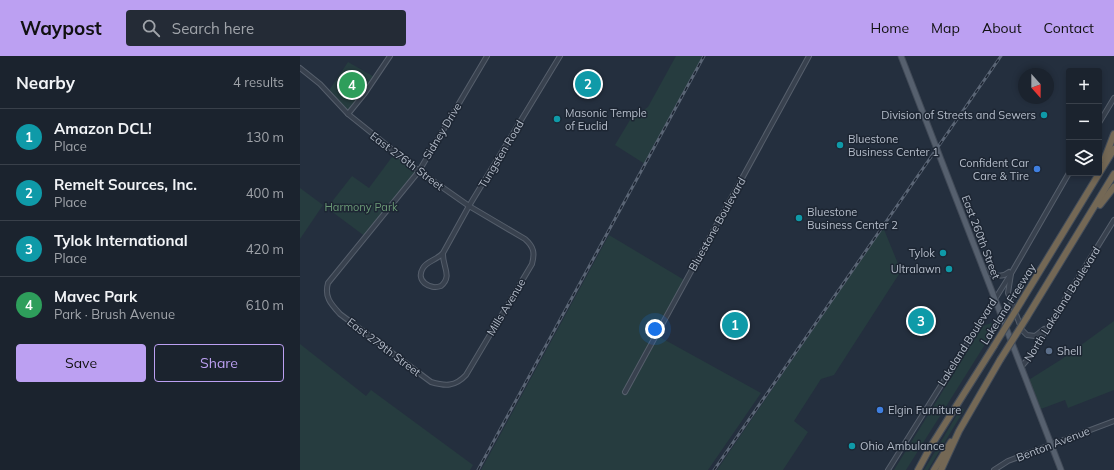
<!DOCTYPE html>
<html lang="en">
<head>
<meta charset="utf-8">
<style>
	:root { --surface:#1b232e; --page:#242b36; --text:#f1f3f6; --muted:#a0a4aa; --line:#39404a; --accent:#bca0f2 }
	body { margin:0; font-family:Mulish,sans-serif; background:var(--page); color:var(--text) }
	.controls { position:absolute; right:12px; top:12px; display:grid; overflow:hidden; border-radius:4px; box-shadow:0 2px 6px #0003 }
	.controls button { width:36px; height:36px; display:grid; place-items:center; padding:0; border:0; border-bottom:1px solid var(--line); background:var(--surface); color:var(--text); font:20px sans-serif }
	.compass { position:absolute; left:718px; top:12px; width:36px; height:36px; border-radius:50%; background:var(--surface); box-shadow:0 2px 6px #0003; rotate:159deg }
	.you { position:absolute; left:355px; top:273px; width:14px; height:14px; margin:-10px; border:3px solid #fff; border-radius:50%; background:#1a73e8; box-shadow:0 0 0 6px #1a73e833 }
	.badge { display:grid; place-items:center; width:26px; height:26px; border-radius:50%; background:var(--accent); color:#fff; font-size:13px; font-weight:700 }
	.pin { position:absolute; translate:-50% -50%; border:2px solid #fff; box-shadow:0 1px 4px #0006 }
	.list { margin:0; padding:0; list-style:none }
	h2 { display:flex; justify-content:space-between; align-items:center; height:52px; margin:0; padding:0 16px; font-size:17px }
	h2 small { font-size:13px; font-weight:400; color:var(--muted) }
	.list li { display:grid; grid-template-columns:26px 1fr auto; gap:12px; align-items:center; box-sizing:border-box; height:56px; padding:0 16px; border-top:1px solid var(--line) }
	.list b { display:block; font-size:15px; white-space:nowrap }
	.list p { margin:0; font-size:13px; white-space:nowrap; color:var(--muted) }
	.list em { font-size:13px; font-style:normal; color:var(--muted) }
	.actions { display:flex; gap:8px; padding:12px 16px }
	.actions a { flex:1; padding:9px 0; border:1px solid var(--accent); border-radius:4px; text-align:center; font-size:14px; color:var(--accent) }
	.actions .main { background:var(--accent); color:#111 }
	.icon { flex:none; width:22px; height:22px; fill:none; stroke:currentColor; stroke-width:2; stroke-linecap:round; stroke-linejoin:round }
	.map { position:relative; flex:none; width:814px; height:414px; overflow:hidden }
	header { display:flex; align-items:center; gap:24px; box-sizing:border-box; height:56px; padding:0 20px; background:var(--accent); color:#111 }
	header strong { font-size:19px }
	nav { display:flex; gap:22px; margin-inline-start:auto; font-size:14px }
	.search { width:280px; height:36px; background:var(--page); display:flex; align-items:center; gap:10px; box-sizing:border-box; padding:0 14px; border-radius:4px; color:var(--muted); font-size:15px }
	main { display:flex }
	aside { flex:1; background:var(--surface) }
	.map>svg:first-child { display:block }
</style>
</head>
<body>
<header>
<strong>Waypost</strong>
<div class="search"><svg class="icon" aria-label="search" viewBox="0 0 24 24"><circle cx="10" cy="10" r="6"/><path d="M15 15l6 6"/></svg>Search here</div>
<nav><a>Home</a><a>Map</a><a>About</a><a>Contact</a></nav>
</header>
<main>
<aside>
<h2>Nearby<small>4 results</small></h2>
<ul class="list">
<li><span class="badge" style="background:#0f9aa8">1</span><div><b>Amazon DCL!</b><p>Place</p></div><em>130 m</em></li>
<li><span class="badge" style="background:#0f9aa8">2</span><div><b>Remelt Sources, Inc.</b><p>Place</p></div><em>400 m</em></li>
<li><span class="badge" style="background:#0f9aa8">3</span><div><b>Tylok International</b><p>Place</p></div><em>420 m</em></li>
<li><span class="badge" style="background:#2e9e5b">4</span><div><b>Mavec Park</b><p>Park · Brush Avenue</p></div><em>610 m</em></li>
</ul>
<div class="actions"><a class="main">Save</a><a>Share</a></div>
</aside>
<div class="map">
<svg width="814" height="414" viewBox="0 0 814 414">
	<rect width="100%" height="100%" fill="#242f3e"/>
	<g fill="#263c3f">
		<polygon points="376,0 404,0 345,108 315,89 330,64 348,51"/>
		<polygon points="48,6 76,22 48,58 28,36"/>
		<polygon points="95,97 119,115 66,181 27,152 52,120 69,132"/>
		<polygon points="0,132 23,149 0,183"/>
		<polygon points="583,171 601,215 534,319 521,323 494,365 508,376 483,414 417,414"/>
		<polygon points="309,179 386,225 356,279 461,337 408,414 181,414"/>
		<polygon points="814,265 814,334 768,352 765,344 738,354 727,325 762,303"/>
		<polygon points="691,267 696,271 606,414 594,414 683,270"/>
		<polygon points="0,288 66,340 71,334 173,409 170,414 0,414"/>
		<polygon points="661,352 664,354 628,414 624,414"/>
	</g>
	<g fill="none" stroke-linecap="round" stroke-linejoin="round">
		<g stroke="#565f6c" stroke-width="6">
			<g id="minor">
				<path d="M0,12L20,28L48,58L119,115L169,150L225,183C234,191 235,197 232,208L166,319C155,331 145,330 131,326L40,258C31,248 24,241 28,227L119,115L187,0"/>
				<polyline points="48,58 65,37 90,0"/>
				<polyline points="799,67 814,42"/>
				<path d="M143,197C142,210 153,220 141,230C130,234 115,225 123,212C127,205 137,204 143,197L169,150L260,0"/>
				<path d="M683,213C691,219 701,223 709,216"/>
				<polyline points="711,218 708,237 722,274 727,279 735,280 744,273"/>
				<polyline points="721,311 728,303 814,164"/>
				<polyline points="325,336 509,0"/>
				<polyline points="588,414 712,216 769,117"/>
				<polyline points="694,414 708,405 814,365"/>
			</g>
		</g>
		<g stroke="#414a57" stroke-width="7">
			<polyline id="major" points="601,0 761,414"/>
		</g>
		<g stroke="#434c59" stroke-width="8">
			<g id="highway">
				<polyline points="804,104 814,78"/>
				<polyline points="800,149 814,131"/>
				<polyline points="721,246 814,93"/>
				<polyline points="727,261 814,118"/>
				<polyline points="618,414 631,390 694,290"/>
				<polyline points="634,414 651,386"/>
				<polyline points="641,414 659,375 700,304"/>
			</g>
		</g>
		<use href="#minor" stroke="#38414e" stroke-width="4"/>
		<use href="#major" stroke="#56606e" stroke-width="5"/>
		<use href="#highway" stroke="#746855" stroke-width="6"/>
		<g stroke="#5a6575" stroke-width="3">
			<g id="rail">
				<polyline points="178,414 404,0"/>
				<polyline points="414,414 701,0"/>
			</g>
		</g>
		<use href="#rail" stroke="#1d2633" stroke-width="1.5" stroke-dasharray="4.5" stroke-linecap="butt"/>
		<g stroke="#434c59" stroke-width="8" stroke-linecap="butt">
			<g id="highway-bridge">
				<polyline points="694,290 721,246"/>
				<polyline points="700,304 727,261"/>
			</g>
		</g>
		<use href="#highway-bridge" stroke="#746855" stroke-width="6"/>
	</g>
	<g fill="#0f9aa8" stroke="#1d2633" stroke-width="1.5">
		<circle cx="744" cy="59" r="4"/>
		<circle cx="257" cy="63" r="4"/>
		<circle cx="540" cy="89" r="4"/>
		<circle cx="499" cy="162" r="4"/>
		<circle cx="643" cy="197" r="4"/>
		<circle cx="649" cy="213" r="4"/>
		<circle cx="552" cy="390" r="4"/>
	</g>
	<g fill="#3f7fe0" stroke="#1d2633" stroke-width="1.5">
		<circle cx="737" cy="113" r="4"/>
		<circle cx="580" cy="354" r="4"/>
	</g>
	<circle fill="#5c6f8a" stroke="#1d2633" stroke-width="1.5" cx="749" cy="295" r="4"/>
	<g text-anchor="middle" stroke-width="3" stroke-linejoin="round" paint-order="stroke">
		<g font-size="11" fill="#b4bcc9" stroke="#1d2633" text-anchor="start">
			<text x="265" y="61">Masonic Temple<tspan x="265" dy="13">of Euclid</tspan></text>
			<text x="736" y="63" text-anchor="end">Division of Streets and Sewers</text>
			<text x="548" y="87">Bluestone<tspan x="548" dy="13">Business Center 1</tspan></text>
			<text x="729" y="111" text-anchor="end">Confident Car<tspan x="729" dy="13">Care &amp; Tire</tspan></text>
			<text x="507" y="160">Bluestone<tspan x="507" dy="13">Business Center 2</tspan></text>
			<text x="635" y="201" text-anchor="end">Tylok</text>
			<text x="641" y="217" text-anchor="end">Ultralawn</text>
			<text x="757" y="299">Shell</text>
			<text x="588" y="358">Elgin Furniture</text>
			<text x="560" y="394">Ohio Ambulance</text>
		</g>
		<g font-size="11" fill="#b4bcc9" stroke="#1d2633">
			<text transform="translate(142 75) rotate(-59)" y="4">Sidney Drive</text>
			<text transform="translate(201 98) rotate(-59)" y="4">Tungsten Road</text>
			<text transform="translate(107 105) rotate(37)" y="4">East 276th Street</text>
			<text transform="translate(417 168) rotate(-61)" y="4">Bluestone Boulevard</text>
			<text transform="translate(681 181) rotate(69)" y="4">East 260th Street</text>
			<text transform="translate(708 248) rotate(-58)" y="4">Lakeland Freeway</text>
			<text transform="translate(762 248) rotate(-58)" y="4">North Lakeland Boulevard</text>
			<text transform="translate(206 251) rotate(-59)" y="4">Mills Avenue</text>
			<text transform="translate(667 286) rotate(-58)" y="4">Lakeland Boulevard</text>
			<text transform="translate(84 291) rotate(37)" y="4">East 279th Street</text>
			<text transform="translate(753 388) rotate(-21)" y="4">Benton Avenue</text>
		</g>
		<g font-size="11" fill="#6b9a76" stroke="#1d2633">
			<text x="61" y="155">Harmony Park</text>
		</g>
	</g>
</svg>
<div class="controls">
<button>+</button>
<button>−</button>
<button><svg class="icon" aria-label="layers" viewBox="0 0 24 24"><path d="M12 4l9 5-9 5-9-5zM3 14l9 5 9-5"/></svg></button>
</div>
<svg class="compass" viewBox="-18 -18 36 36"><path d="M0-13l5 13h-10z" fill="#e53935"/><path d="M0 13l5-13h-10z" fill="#a0a4aa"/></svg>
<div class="you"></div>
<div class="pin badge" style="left:435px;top:269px;background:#0f9aa8">1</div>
<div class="pin badge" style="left:288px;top:28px;background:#0f9aa8">2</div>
<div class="pin badge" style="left:621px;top:265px;background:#0f9aa8">3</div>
<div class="pin badge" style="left:52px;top:29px;background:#2e9e5b">4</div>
</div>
</main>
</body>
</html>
